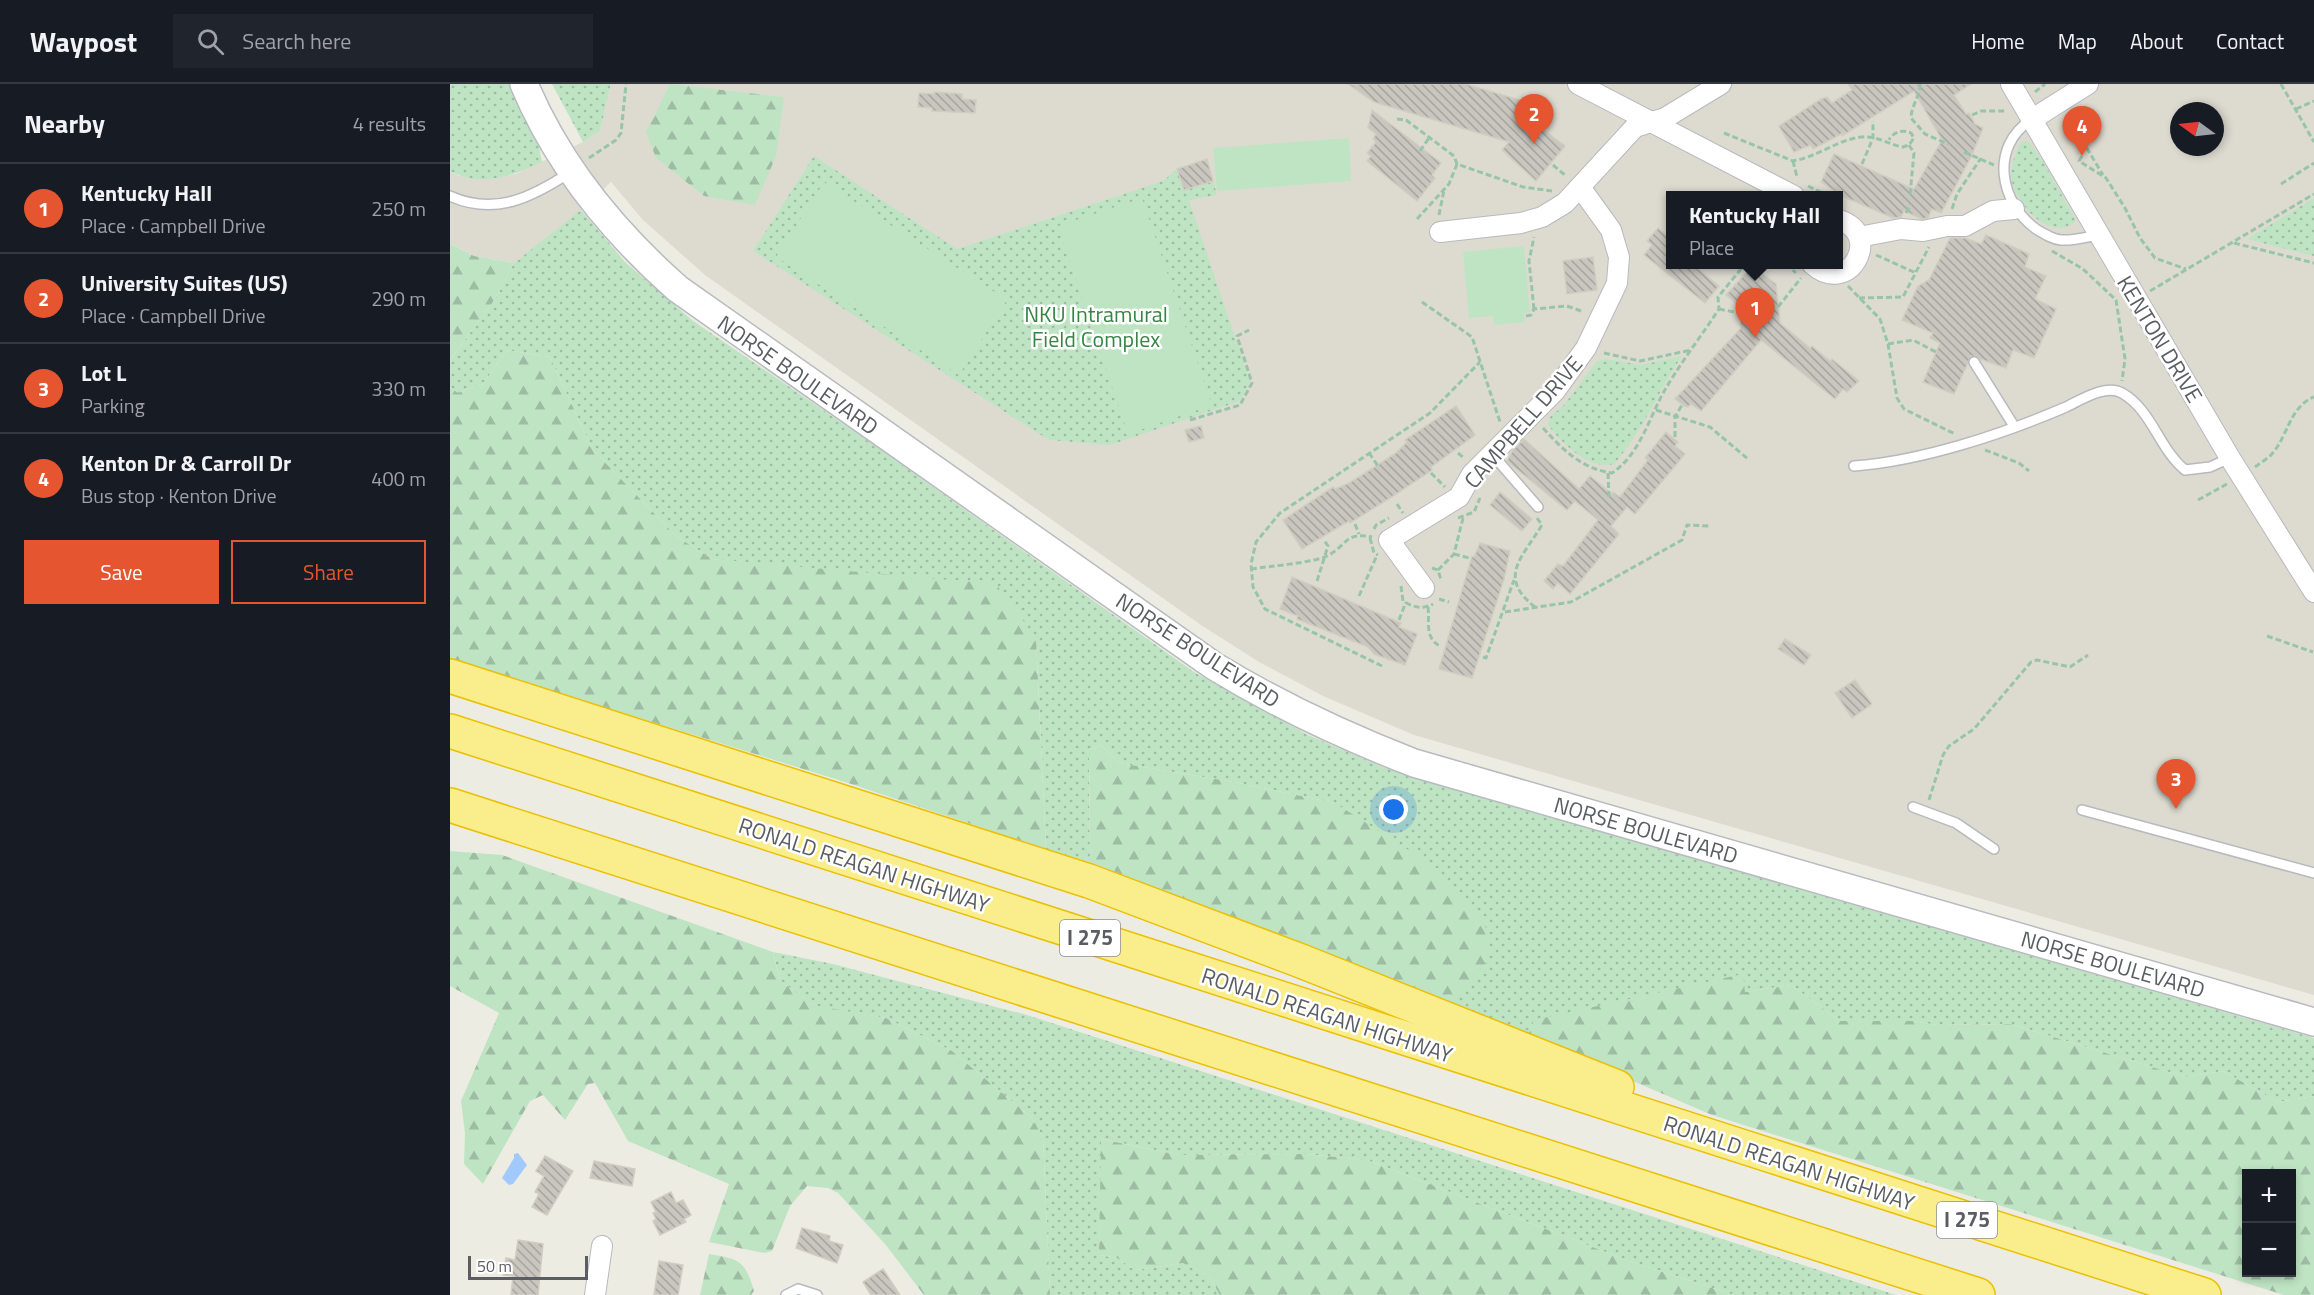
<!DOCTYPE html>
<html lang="en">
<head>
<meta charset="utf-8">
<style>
	:root { --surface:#171b24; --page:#20242c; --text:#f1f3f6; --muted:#9ea1a6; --line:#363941; --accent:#e55630 }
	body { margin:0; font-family:"Titillium Web",sans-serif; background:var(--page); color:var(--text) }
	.controls { position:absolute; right:18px; bottom:18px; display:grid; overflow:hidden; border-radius:0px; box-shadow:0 3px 9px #0003 }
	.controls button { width:54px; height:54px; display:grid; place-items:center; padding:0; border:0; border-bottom:2px solid var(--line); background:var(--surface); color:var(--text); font:30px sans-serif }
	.compass { position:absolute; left:1720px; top:18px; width:54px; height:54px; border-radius:50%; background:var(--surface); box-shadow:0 3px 9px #0003; rotate:285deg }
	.scale { position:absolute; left:18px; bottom:15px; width:120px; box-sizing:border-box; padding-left:6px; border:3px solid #5a5d62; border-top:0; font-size:16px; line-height:21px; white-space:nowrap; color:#5a5d62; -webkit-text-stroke:4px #fff; paint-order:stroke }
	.you { position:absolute; left:944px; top:726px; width:21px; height:21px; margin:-15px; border:4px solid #fff; border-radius:50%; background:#1a73e8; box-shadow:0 0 0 9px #1a73e833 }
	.badge { display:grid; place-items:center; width:39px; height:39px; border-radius:50%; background:var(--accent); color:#fff; font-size:20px; font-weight:700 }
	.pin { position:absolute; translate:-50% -50px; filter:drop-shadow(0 2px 3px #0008) }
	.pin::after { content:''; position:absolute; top:32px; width:21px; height:18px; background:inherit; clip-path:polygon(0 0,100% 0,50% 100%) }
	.popup { position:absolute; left:1216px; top:107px; width:177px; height:78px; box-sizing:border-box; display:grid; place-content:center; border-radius:0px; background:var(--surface); filter:drop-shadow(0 2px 4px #0005); font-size:20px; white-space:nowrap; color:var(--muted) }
	.popup b { font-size:22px; color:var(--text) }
	.popup::after { content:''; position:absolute; left:50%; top:100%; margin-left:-12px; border:12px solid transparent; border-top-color:var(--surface) }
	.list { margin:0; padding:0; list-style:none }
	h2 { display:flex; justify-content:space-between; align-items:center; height:78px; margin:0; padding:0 24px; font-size:26px }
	h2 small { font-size:20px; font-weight:400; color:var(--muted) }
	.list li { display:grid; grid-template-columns:39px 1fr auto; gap:18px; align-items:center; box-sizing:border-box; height:90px; padding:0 24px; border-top:2px solid var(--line) }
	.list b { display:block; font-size:22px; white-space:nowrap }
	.list p { margin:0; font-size:20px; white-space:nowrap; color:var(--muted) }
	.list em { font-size:20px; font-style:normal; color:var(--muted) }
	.actions { display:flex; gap:12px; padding:18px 24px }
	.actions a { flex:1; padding:14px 0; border:2px solid var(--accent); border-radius:0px; text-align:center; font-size:21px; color:var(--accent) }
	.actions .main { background:var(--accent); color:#fff }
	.icon { flex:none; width:33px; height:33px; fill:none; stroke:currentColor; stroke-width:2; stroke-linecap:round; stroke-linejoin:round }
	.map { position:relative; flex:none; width:1864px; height:1211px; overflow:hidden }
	header { display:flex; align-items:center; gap:36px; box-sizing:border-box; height:84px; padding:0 30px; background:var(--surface); border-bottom:2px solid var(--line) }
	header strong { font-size:28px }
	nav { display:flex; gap:33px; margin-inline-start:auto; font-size:21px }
	.search { width:420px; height:54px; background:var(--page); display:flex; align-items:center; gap:15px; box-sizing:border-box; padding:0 21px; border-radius:0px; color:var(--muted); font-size:22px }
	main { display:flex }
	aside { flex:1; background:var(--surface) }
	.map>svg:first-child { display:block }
</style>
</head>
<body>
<header>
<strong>Waypost</strong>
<div class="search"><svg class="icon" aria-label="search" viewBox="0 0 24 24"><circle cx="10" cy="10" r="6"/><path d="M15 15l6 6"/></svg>Search here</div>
<nav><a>Home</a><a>Map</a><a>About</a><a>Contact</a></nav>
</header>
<main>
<aside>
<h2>Nearby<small>4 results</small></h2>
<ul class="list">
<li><span class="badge">1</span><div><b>Kentucky Hall</b><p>Place · Campbell Drive</p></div><em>250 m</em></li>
<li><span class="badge">2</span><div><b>University Suites (US)</b><p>Place · Campbell Drive</p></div><em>290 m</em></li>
<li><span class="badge">3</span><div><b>Lot L</b><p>Parking</p></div><em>330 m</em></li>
<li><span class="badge">4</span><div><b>Kenton Dr &amp; Carroll Dr</b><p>Bus stop · Kenton Drive</p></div><em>400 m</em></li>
</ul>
<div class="actions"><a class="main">Save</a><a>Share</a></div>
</aside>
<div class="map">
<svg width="1864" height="1211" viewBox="0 0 1864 1211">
	<defs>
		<pattern id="grass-dots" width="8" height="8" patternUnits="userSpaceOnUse" patternTransform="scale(1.5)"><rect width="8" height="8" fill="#bfe4c4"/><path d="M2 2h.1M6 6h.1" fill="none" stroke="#9ebca3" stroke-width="1.8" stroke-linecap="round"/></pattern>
		<pattern id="forest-firs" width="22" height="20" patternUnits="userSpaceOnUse" patternTransform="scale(1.5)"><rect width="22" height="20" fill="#bfe4c4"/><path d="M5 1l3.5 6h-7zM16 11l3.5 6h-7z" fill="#9ebca3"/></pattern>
		<pattern id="building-back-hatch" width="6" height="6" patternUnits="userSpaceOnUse" patternTransform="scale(1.5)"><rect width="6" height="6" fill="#c8c6bf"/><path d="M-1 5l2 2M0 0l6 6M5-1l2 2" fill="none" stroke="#a5a49f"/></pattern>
	</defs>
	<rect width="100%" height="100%" fill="#edece2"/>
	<path fill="#dddbd0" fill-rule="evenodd" d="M161,0H1864V911L964,651L873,612L809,578L751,541L255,191L193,136L161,98L127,130L64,179L24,172L0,160V87L9,92L41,95L66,90L133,58L150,47ZM1729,27H1765V63H1729ZM1221,112H1389V180H1221Z"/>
	<g fill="url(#grass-dots)">
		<path d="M0,0H59L89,63L92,78C63,92 30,104 0,87Z"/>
		<polygon points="102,0 161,0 150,47 133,58"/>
		<path d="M1578,57L1594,79L1626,137C1601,159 1569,123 1562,98C1559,83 1565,70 1571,58Z"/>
		<polygon points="364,72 507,165 713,97 727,85 757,75 767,111 739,116 800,298 790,317 660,361 599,356 303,167"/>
		<polygon points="1864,114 1864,172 1797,155"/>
		<polygon points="131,126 175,178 242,236 424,361 744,588 858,651 933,683 1864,954 1864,1012 1828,1018 1773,987 1735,993 1561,940 1486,941 1464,937 1390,937 1341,901 1295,908 1292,891 1078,952 1000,920 885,719 784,698 669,679 651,661 639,666 640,778 596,765 586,554 339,484 262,475 226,452 142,365 100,273 57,266 33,300 8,309 0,303 0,276 45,215 64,179"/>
		<path d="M1232,272C1208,307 1193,348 1164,380C1139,387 1112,359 1098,341L1100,333L1114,321L1147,277L1157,275L1191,281Z"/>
		<polygon points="323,868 383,880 577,931 1446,1211 1284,1211 1176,1176 917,1076 855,1070 729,1071 652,1055 649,1171 667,1174 686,1186 733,1179 758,1191 770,1211 600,1211 593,1053 581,1033 502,967 436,934 362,922 330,896"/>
	</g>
	<g fill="url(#forest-firs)" fill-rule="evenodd">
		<polygon points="220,0 334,13 326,72 305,121 254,112 206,74 196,48"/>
		<polygon points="0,160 24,172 64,179 45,215 0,276"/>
		<polygon points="57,266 100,273 142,365 226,452 262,475 546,500 586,554 596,765 398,699 0,575 0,303 8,309 33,300"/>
		<polygon points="651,661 669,679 784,698 885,719 988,785 1035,838 1039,875 1000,920 640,778 639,666"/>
		<polygon points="0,767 52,771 323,868 330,896 362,921 436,934 502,967 581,1033 593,1053 600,1211 474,1211 435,1160 388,1109 378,1104 357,1102 340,1122 322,1167 314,1169 259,1158 279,1100 178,1057 145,999 138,1000 115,1036 93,1011 80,1017 33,1100 14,1080 15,1049 11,1017 49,929 0,902"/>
		<path d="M1293,890L1295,908L1341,901L1390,937H1464L1486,941L1561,940L1735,993L1773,987L1828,1018L1864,1012V1211H1834L1262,1031L1078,952L1084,936ZM1796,1090H1842V1188H1796Z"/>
		<polygon points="651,1055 729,1071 855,1070 917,1076 1176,1176 1284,1211 770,1211 758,1191 733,1179 686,1186 667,1174 649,1171"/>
		<path d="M259,1170C289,1175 295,1176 304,1207L301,1211H250Z"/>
	</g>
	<g fill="#bfe4c4">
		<polygon points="899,54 901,97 767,107 763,64"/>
		<polygon points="374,98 557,216 509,291 326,173"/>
		<polygon points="692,114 762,321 678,350 608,142"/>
		<polygon points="1074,162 1080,228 1074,229 1075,238 1044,241 1043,232 1019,234 1013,168"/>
	</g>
	<polygon fill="#a2c9fd" points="68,1069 77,1081 63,1100 59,1101 52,1094 64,1074 64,1070"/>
	<g fill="url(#building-back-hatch)" stroke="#d1cec0" stroke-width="1.5">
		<polygon points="898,0 1016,0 1073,17 1072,21 1077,22 1075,26 1091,31 1085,39 1115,62 1086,97 1052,66 1059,58 924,18"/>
		<polygon points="1398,0 1521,0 1504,11 1516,30 1519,29 1525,40 1533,44 1521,73 1491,129 1482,125 1478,134 1472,135 1454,127 1451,133 1443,134 1392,112 1371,98 1384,70 1464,105 1492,56 1464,7 1392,52 1395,48 1363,65 1361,61 1344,68 1329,42 1371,15 1377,13 1382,19 1402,6"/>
		<polygon points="484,8 512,10 512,15 526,16 525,29 482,27 482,24 468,23 469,9 484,10"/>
		<polygon points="922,26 991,79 982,91 985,94 967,117 917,77 921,72 917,69 926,58 923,55 926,50 918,44"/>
		<polygon points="757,75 763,97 734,106 727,85"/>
		<polygon points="1208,144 1221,155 1221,180 1242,180 1269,202 1255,219 1194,171 1202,161 1197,157"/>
		<polygon points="1536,151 1579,170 1575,183 1596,192 1585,215 1606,225 1584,274 1563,266 1556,284 1521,272 1504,310 1473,298 1490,259 1480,254 1483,249 1452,236 1468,202 1479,196 1500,154 1515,154 1531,160"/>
		<polygon points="1143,173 1147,206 1117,210 1113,177"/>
		<polygon points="1302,182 1326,200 1330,239 1360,264 1362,262 1380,277 1382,275 1409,297 1397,308 1393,305 1385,315 1311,256 1251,327 1241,320 1238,323 1234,322 1225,315 1291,244 1288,221 1276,211"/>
		<polygon points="1006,322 1025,351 981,383 982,386 940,414 900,439 899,437 852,465 833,436 883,403 885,405 899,399 926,382 946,369 957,358 955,356"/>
		<polygon points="751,342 754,354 739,358 735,346"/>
		<polygon points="1216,348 1228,358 1225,362 1235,370 1185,430 1177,423 1161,442 1169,450 1120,510 1108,499 1103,505 1094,497 1108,480 1113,482 1148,436 1125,417 1117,426 1058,378 1057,377 1063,366 1074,355 1129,405 1140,392 1162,410 1163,408 1170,413 1198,376 1195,374"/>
		<polygon points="1050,408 1082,435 1072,447 1040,421"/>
		<polygon points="1030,459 1060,467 1054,495 1022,594 989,585 1022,472 1024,473"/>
		<polygon points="842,493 951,539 949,543 967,550 955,581 924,570 918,563 847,535 848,532 830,525"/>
		<polygon points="1335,555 1361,571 1354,581 1328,565"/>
		<polygon points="1405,596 1422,620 1402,634 1385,609"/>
		<polygon points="95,1072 123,1087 97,1131 82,1123 89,1110 85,1108 94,1092 86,1087"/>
		<polygon points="144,1077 185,1085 182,1102 140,1094"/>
		<polygon points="221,1108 226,1119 233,1116 241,1131 234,1135 236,1138 210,1151 203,1137 206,1135 203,1129 206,1128 201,1118"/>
		<polygon points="352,1144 380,1152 379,1157 393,1161 387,1179 346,1164"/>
		<polygon points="68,1156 93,1160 88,1211 61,1211 63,1192 53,1191 56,1174 65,1176"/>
		<polygon points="209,1177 233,1181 228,1211 204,1211"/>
		<polygon points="433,1185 450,1211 421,1211 413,1198"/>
	</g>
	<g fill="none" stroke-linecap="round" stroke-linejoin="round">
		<g stroke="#b7b9be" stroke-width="12">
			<g id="lane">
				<path d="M1581,36C1539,63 1550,119 1586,145C1594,150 1602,155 1611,156C1623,157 1637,153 1648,151"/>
				<path d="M0,112C44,132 81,114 119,89"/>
				<polyline points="1524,278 1564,342"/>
				<polyline points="1042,370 1088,423"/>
				<path d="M1404,382C1472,377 1553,350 1616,323C1631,316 1655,300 1672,309C1702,326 1709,365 1735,386L1760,383L1780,374"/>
				<polyline points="1463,723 1506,739 1544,765"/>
				<polyline points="1632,726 1864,789"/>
				<polyline points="336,1211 348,1205 367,1211"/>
			</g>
		</g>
		<g stroke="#b7b9be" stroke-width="22">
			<g id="street">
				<polyline points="1128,0 1344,112"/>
				<polyline points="1561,0 1780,374 1864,508"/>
				<polyline points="1581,36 1638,0"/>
				<polyline points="990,148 1071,139 1092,133 1115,119 1185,43 1215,34 1271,0"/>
				<polyline points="1409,153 1451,145 1473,147 1497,142 1515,142 1543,127 1564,125"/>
				<path d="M1362,180C1399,214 1434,150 1389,136"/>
				<polyline points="974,504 939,456 1009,413 1022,390 1105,307 1136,264 1167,199 1169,173 1161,146 1130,103"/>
				<polyline points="145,1211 152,1162"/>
			</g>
		</g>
		<g stroke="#b8bac0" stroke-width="30">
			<path id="secondary" d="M74,0C108,81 162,147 228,205L764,582C828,621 894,652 964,679L1864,938"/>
		</g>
		<g stroke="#eac005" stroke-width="36">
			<g id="highway">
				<polyline points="0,592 639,797 851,877 1167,1003"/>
				<polyline points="0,647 1754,1211"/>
				<polyline points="0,721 1528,1211"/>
			</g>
		</g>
		<g stroke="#98c5aa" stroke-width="3" stroke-dasharray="6 3" stroke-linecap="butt">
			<path d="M1470,0C1470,13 1461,22 1461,34L1475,50L1498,60"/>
			<polyline points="1831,0 1864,58"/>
			<polyline points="1585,8 1595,0"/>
			<polyline points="1846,25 1864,17"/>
			<polyline points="1522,31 1531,27 1556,27"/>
			<polyline points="1618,33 1653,91"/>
			<polyline points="947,35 956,36 1004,72 1007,80 1073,103 1102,107"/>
			<path d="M1274,49L1343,77C1367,73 1387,56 1411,53C1429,52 1439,61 1453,63L1459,61L1464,54L1461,49C1452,45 1443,48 1439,56"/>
			<polyline points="1459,61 1464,69 1460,111"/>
			<polyline points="970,67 979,54"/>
			<polyline points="1514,68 1544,81"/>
			<polyline points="1632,72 1629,77 1656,94 1675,124 1690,154 1705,174 1736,185"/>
			<polyline points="139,74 166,56 171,49 176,0"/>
			<polyline points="1343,77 1347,93"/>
			<polyline points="1412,80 1423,54 1423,37"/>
			<polyline points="1103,81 1116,92"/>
			<polyline points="1831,100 1864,79"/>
			<polyline points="1358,102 1378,112"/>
			<polyline points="1502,125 1507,110 1531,74"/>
			<polyline points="1456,129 1461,120"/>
			<polyline points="989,131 994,106"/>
			<polyline points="967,135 999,100 1007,80"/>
			<polyline points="1784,159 1864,179"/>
			<polyline points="1602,167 1633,185 1666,216 1675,275 1672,297"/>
			<polyline points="1426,171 1466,189"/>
			<polyline points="1336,180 1346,189"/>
			<polyline points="1398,202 1430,235 1438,260 1447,314 1454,325 1505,350"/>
			<polyline points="1700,207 1864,110"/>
			<polyline points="1409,214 1453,213 1479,163"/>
			<polyline points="972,218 1022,253 1050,338"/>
			<polyline points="1328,223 1351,194"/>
			<polyline points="1084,225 1079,177 1084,153"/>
			<polyline points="1269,225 1289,229"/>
			<polyline points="1076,232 1081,231 1084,225 1117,222 1134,228"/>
			<polyline points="1438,260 1463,256 1486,268"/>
			<polyline points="1154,269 1190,277 1241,266"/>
			<polyline points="1206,326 1260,343 1298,375"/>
			<polyline points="740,336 790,321 802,299 787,252 799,246"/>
			<path d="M1093,344C1112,365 1132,385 1162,389C1188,372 1198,338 1212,311C1228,282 1250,254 1269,225L1268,213L1295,180"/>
			<polyline points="1225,353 1225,333 1232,321"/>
			<polyline points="1535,366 1569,379 1579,387"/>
			<polyline points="919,369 928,382"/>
			<polyline points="1008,369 1014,374"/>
			<path d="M1805,383C1810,379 1817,375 1821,371C1838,353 1839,323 1864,313"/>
			<polyline points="981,389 995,403"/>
			<polyline points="1158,389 1159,414"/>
			<polyline points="1748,416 1777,400"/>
			<polyline points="947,420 953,429"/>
			<polyline points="1008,434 1024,428 1030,414"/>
			<polyline points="905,440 909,450"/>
			<polyline points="924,445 926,441 939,434"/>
			<polyline points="920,454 924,469 928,471"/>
			<polyline points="1004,470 1019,474"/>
			<polyline points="982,484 988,486 991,496"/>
			<path d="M801,485C819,482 863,479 877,472C897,462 895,447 922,453"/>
			<polyline points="988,486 1004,470 1013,434"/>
			<polyline points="867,497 878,462 874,456"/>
			<path d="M951,502L953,517C963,523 972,526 983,520"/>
			<polyline points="909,512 927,471"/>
			<polyline points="989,515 999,518"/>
			<path d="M978,523C980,537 974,554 990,562"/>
			<path d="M1085,523C1047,493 1072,474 1092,441L1087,434"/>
			<polyline points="1055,528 1121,518 1232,456 1237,441 1259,442"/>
			<polyline points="949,536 956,518"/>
			<polyline points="1817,552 1863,568"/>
			<polyline points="1033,573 1036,574 1064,496"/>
			<polyline points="932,582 815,525 803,503 801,480 806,458 830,429 980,329 1030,278"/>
			<polyline points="1479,716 1493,671 1499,662 1524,645 1581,578 1587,576 1620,583 1638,571"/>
		</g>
		<use href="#lane" stroke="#fff" stroke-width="9"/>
		<use href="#street" stroke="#fff" stroke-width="20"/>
		<use href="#secondary" stroke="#fff" stroke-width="27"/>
		<use href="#highway" stroke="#faed8c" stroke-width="33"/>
	</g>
	<g text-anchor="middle" stroke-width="5" stroke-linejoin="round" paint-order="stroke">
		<g fill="#fff" stroke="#8c8e91" stroke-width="1.5">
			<rect x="610" y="836" width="60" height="36" rx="4.5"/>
			<rect x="1487" y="1118" width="60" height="36" rx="4.5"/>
		</g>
		<g font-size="21" font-weight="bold" fill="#5a5d62">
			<text x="640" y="861">I 275</text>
			<text x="1517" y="1143">I 275</text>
		</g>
		<g font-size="22" fill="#378545" stroke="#fff">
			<text x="646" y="238">NKU Intramural<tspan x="646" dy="25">Field Complex</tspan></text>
		</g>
		<g font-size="22" fill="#5a5d62" stroke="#fff">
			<text transform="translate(1710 255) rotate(59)" y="8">KENTON DRIVE</text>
			<text transform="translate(348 291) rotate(35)" y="8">NORSE BOULEVARD</text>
			<text transform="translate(1073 338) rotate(-49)" y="8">CAMPBELL DRIVE</text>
			<text transform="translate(748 566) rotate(33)" y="8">NORSE BOULEVARD</text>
			<text transform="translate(1196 746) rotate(16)" y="8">NORSE BOULEVARD</text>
			<text transform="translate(414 781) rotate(18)" y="8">RONALD REAGAN HIGHWAY</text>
			<text transform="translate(1663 880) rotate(16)" y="8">NORSE BOULEVARD</text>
			<text transform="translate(877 931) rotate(18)" y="8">RONALD REAGAN HIGHWAY</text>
			<text transform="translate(1339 1079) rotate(18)" y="8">RONALD REAGAN HIGHWAY</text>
		</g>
	</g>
</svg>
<div class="controls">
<button>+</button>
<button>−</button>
</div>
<svg class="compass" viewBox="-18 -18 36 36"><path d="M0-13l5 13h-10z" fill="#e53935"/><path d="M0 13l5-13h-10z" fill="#9ea1a6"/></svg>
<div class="scale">50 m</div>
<div class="you"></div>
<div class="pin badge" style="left:1305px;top:254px">1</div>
<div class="popup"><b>Kentucky Hall</b>Place</div>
<div class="pin badge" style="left:1084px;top:60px">2</div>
<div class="pin badge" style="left:1726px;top:725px">3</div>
<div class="pin badge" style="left:1632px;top:72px">4</div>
</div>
</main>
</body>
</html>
